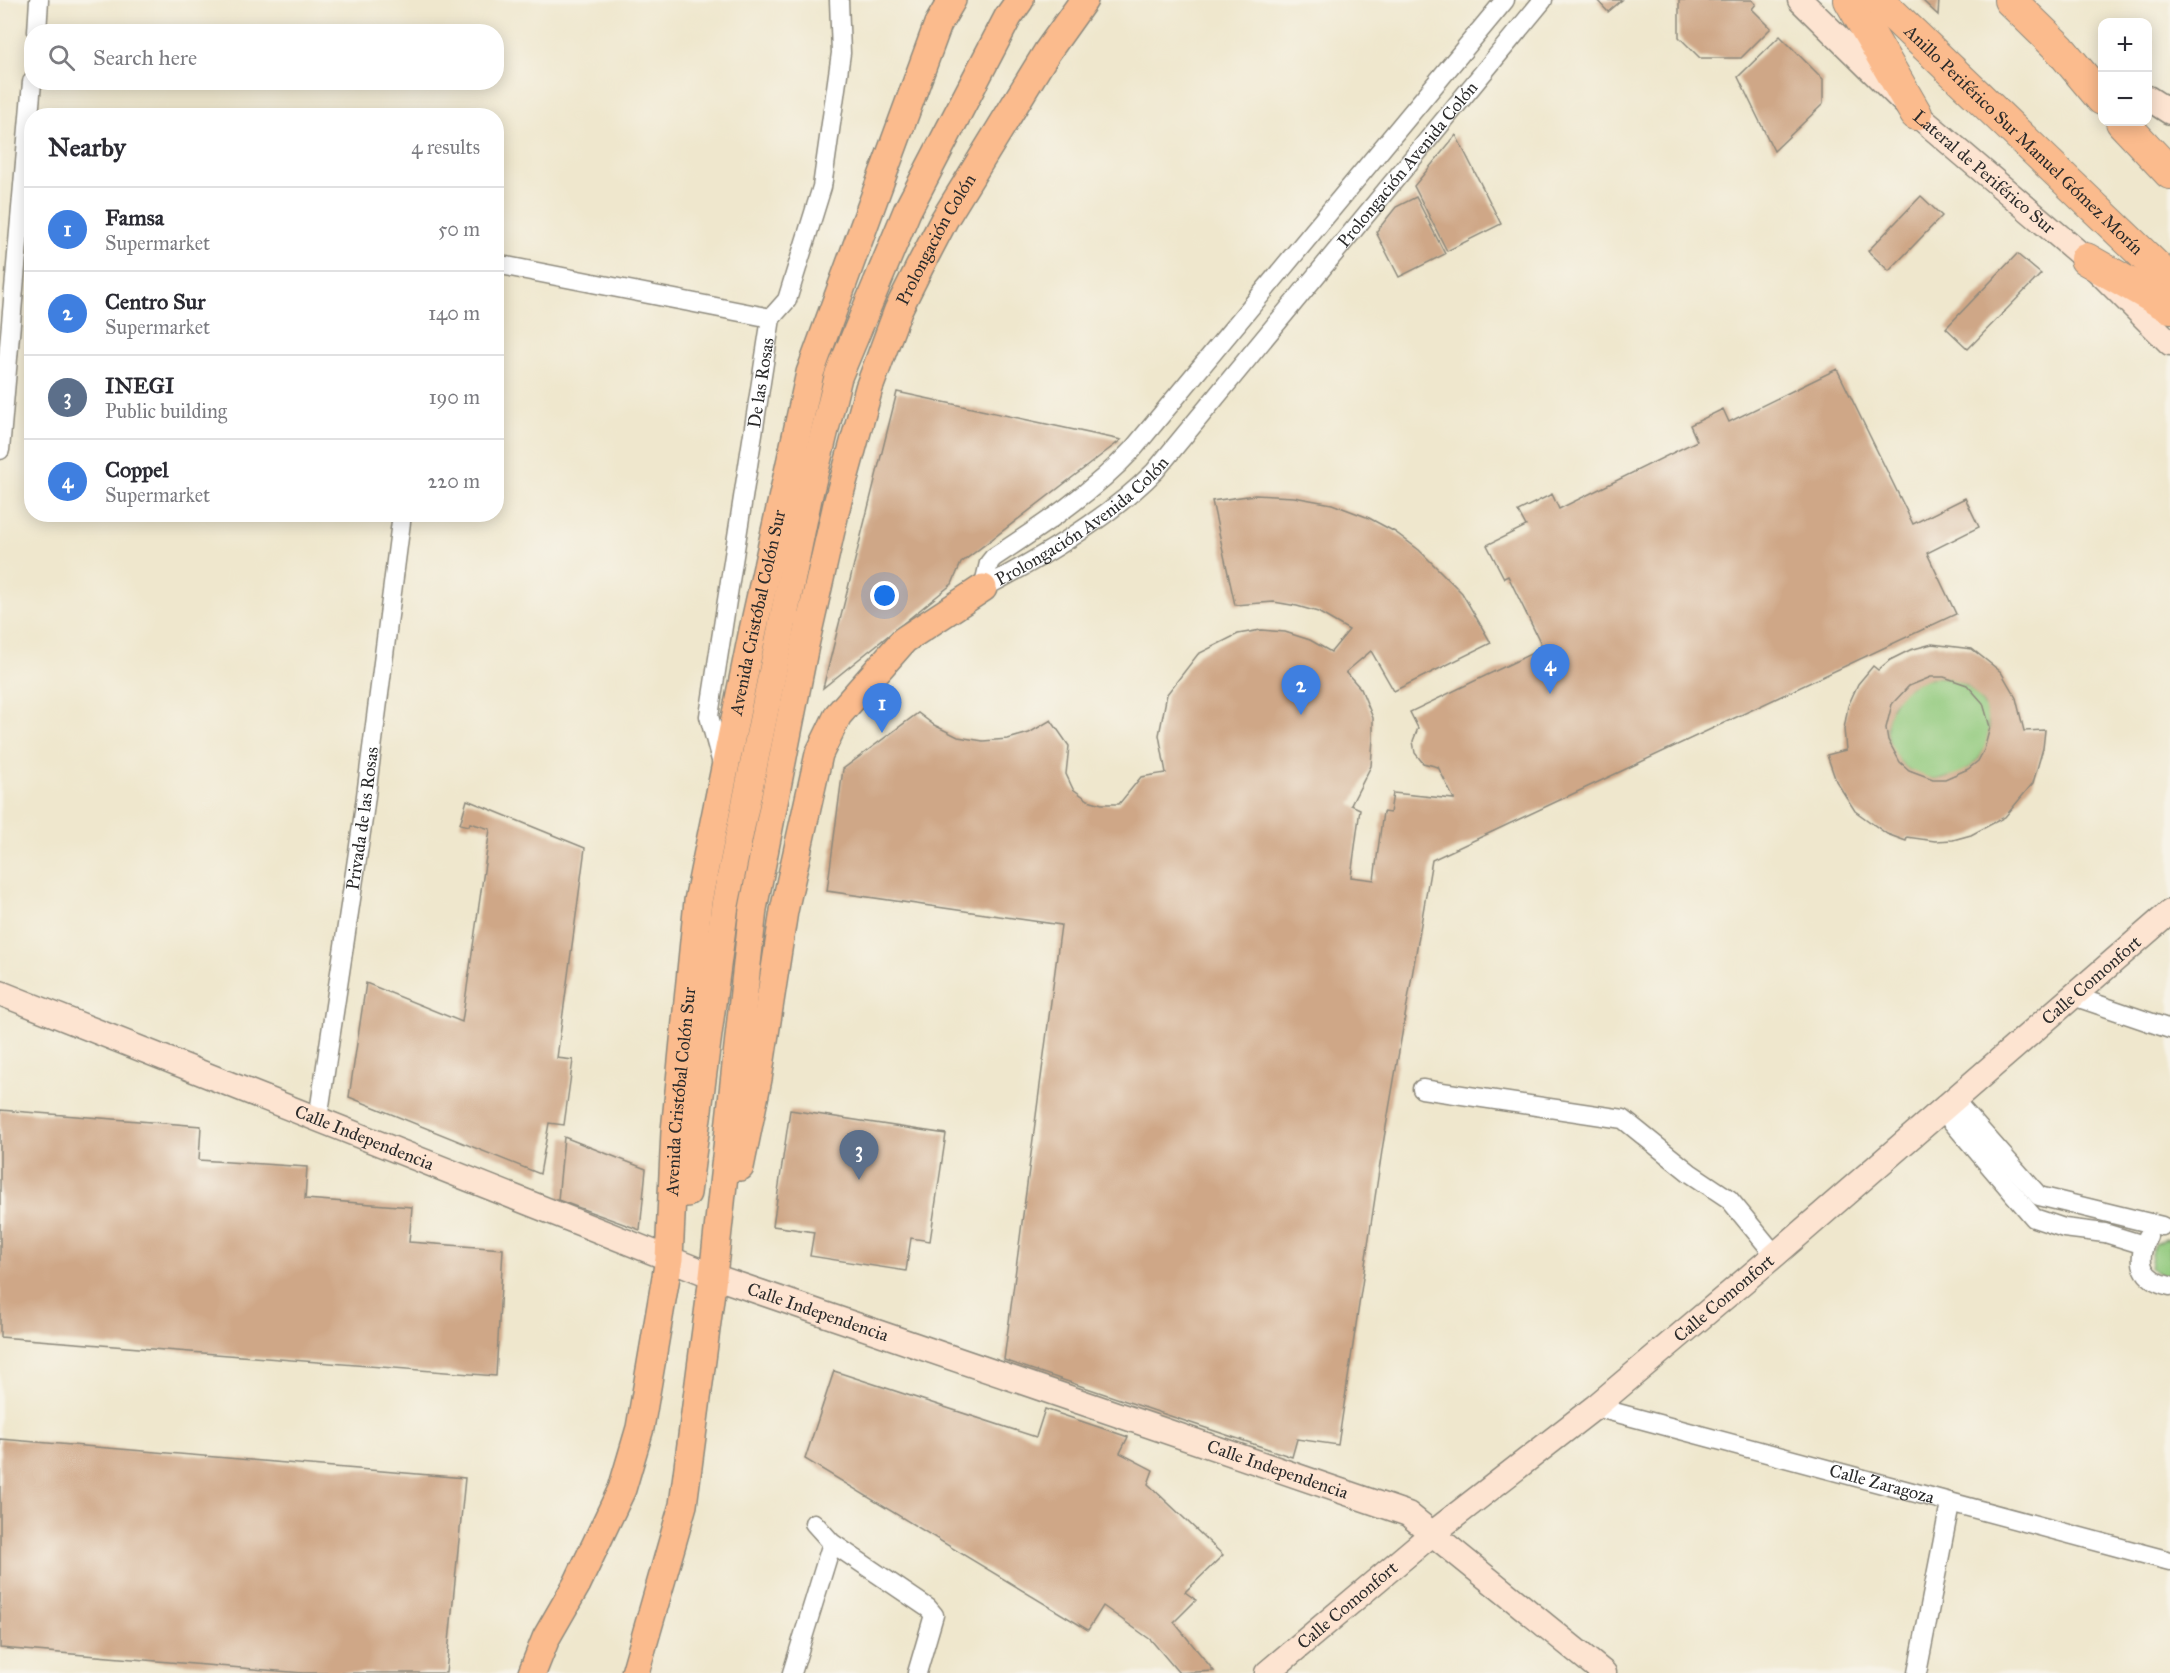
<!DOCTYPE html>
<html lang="en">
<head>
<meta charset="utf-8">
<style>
	:root { --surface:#fff; --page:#f2f2f3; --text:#2b2b33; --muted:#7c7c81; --line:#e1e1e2; --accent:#1f6fb2 }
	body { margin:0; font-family:"IM FELL Great Primer",serif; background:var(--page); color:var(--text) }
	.controls { position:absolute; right:18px; top:18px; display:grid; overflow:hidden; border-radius:12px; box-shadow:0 3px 15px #0003 }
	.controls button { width:54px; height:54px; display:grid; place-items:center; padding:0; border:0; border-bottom:2px solid var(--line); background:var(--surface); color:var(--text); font:30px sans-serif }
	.you { position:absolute; left:885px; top:596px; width:21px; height:21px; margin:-15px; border:4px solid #fff; border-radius:50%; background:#1a73e8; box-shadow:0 0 0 9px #1a73e833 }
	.badge { display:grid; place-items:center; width:39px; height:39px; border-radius:50%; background:var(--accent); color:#fff; font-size:20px; font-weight:700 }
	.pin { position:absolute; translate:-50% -50px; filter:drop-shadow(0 2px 3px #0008) }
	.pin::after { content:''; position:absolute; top:32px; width:21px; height:18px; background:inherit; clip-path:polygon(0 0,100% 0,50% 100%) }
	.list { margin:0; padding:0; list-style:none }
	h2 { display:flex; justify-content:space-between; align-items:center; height:78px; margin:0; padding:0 24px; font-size:26px }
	h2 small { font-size:20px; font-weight:400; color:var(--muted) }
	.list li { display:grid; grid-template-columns:39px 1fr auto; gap:18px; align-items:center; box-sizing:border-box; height:84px; padding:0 24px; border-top:2px solid var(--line) }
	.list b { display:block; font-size:22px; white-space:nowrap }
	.list p { margin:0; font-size:20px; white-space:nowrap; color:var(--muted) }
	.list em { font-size:20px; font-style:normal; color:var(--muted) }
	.icon { flex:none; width:33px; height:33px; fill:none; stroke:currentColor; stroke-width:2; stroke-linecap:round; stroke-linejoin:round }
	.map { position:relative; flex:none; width:2170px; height:1673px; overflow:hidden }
	.search { position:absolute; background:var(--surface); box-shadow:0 3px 15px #0003; left:24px; top:24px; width:480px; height:66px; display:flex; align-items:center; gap:15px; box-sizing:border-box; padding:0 21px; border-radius:24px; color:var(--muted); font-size:22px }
	.panel { position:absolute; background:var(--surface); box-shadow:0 3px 15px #0003; left:24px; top:108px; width:480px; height:414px; border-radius:24px }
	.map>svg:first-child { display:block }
</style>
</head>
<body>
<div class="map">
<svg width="2170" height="1673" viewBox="0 0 2170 1673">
	<rect width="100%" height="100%" fill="#f7f3e8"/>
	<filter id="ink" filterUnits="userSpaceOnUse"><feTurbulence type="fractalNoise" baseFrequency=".0167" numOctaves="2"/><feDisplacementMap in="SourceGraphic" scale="12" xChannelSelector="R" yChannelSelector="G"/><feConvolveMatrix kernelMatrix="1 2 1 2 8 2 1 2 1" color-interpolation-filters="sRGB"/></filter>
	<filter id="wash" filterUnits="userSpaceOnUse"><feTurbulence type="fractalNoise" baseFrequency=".008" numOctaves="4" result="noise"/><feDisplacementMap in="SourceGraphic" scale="24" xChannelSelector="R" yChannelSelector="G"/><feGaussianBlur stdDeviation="1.35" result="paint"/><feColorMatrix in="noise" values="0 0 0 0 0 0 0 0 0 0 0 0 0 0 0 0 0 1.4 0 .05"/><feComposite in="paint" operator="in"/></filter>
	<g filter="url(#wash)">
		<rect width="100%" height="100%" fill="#efe7cd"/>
		<g fill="#90c97c" stroke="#5e7a54" stroke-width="1.5">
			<circle cx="1938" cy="728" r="51"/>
			<polygon points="2166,1239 2170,1240 2170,1281 2150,1268 2154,1244"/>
		</g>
		<g id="blocks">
			<g fill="#cfa787" fill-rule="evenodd">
				<polygon points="1597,0 1622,0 1608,12"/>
				<polygon points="1679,0 1752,0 1756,4 1752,9 1771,28 1741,58 1700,58 1679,37"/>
				<polygon points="1922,0 1939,0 1938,15"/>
				<polygon points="1780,36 1823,79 1823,104 1774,151 1738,77"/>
				<polygon points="1456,135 1501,224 1447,251 1414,186"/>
				<polygon points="1921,196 1942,216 1889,271 1868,251"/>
				<polygon points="1416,197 1445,254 1399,277 1376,232 1396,207"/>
				<polygon points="2017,254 2041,274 1968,349 1946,328"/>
				<polygon points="1837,369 1913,524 1965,498 1979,527 1927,553 1956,614 1432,860 1383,1144 1338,1445 1297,1439 1292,1457 1004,1360 1061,925 827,891 843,769 918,713 934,725 958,737 983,741 1008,739 1029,733 1051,720 1069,746 1066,774 1073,789 1088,800 1102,804 1119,804 1141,777 1166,773 1159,735 1167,694 1198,654 1238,634 1261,630 1285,632 1310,640 1331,652 1349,630 1318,612 1297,606 1274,602 1235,605 1212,501 1255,495 1294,497 1332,504 1369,518 1395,532 1419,550 1462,593 1491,643 1394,691 1371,651 1346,672 1361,689 1373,718 1373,739 1371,766 1351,805 1360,809 1351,877 1374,880 1383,812 1390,813 1393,793 1454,799 1438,767 1423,763 1415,753 1413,741 1418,728 1410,712 1543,648 1508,576 1504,578 1487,545 1526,526 1518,511 1552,494 1559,509 1697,441 1690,425 1723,409 1729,422"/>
				<polygon points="897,392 1121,440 961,563 952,584 823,688"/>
				<path d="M1932,644L1972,649L2001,672L2016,698L2024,731L2045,730L2043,748L2033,783L2005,817L1971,835L1953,840L1935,841L1907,837L1906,841L1887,834L1855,811L1836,781L1827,755L1846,750L1844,729L1848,706L1858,684L1873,666L1878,670L1890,660L1910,650ZM1931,677H1944L1967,685L1983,703L1990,727L1984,750L1978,761L1968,769L1945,779H1933L1909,770L1900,762L1888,740L1886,728L1892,704L1909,686Z"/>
				<polygon points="467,800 585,848 557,1058 573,1060 564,1125 549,1123 540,1174 349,1097 366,983 462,1022 490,829 470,823 469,826 460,824"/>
				<polygon points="0,1110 201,1126 199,1160 307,1167 305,1199 412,1207 409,1242 503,1249 496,1376 0,1337"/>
				<polygon points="790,1110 946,1134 930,1241 911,1238 906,1271 810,1256 814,1232 773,1226"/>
				<polygon points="564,1137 646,1169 640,1230 558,1200"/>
				<polygon points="834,1371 1036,1437 1045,1409 1128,1437 1120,1453 1153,1470 1148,1484 1223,1555 1185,1592 1196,1600 1174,1622 1214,1671 1179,1673 1151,1640 1103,1606 1088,1630 805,1459"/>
				<polygon points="0,1439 465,1478 446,1673 303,1673 0,1648"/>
			</g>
		</g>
	</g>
	<g filter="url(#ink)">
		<use href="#blocks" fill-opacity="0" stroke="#8d897c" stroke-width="1.5"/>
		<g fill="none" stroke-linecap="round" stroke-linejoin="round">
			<g stroke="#8d897c" stroke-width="21">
				<g id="street">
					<polyline points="37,32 39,0"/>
					<polyline points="496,264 771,318"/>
					<polyline points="0,450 32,82"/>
					<path id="s1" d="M983,588C1041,558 1109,518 1155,471L1543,0"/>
					<path d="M983,588L989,563L993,558C1043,525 1092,493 1133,449L1505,0"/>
					<path id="s2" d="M722,764L709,716L771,318L787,300L822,187L841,53L839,0"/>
					<polyline points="2073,996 2170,1029"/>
					<polyline points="1422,1089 1623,1119 1690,1173 1729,1199 1775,1255"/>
					<polyline points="1954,1100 2039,1196 2162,1226"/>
					<polyline points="1942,1110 2034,1218 2064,1228 2105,1233 2144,1245"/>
					<path id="s3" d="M318,1119L363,819L402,514"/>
					<path d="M2148,1236C2135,1262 2142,1280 2170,1286"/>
					<path id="s4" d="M1595,1407L2170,1561"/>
					<polyline points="814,1523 832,1543 928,1608 934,1615 917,1673"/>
					<polyline points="792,1673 832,1543"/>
					<polyline points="1917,1673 1950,1504"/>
				</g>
			</g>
			<g stroke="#8d897c" stroke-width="27">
				<g id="secondary">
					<path id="s5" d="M1800,0L1916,114L2086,259L2170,343"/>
					<polyline points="2148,98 2170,112"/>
					<path id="s6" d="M0,993L713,1276L1408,1514L1604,1673"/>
					<path id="s7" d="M1267,1673L1433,1533L1595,1407L1775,1255L2170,912"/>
				</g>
			</g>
			<g stroke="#8d897c" stroke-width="30">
				<g id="primary">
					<polyline points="740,1167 758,1079 784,911 819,754 838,715 904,640 983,588"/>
					<polyline points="687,1193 725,905 808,498 838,377 907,211 1008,17 1020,0"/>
					<path id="s8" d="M532,1673L546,1638L577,1584L622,1489L640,1428L669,1259L675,1131L698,901L752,635L810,373L938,24L952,0"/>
					<path id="s9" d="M635,1673L683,1505L713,1276L753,909L805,645L837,504L869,388L898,310L919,268L944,220L1047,52L1084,0"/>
				</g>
			</g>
			<g stroke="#8d897c" stroke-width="34">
				<g id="highway">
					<polyline points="1850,0 1916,114"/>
					<path id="s10" d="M1878,0L2170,280"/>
					<polyline points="2010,0 2060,49 2102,99"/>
					<polyline points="2122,122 2170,173"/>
					<polyline points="2086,259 2170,307"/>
				</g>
			</g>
			<use href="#street" stroke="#fff" stroke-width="18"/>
			<use href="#secondary" stroke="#fde4d1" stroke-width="24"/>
			<use href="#primary" stroke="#fbbb8d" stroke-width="27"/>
			<use href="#highway" stroke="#fbbb8d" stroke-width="32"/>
		</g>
	</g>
	<g text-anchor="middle" stroke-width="6" stroke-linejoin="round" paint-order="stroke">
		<g font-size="18" fill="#2b2b2b" stroke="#f7f3e8">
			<text dy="6" stroke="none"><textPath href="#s10" startOffset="202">Anillo Periférico Sur Manuel Gómez Morín</textPath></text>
			<text dy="6" stroke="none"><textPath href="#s1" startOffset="606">Prolongación Avenida Colón</textPath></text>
			<text dy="6" stroke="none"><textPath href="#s5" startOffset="252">Lateral de Periférico Sur</textPath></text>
			<text dy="6" stroke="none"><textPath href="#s9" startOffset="1472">Prolongación Colón</textPath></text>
			<text dy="6" stroke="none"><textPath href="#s2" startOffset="387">De las Rosas</textPath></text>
			<text dy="6" stroke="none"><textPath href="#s1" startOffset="120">Prolongación Avenida Colón</textPath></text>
			<text dy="6" stroke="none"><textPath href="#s8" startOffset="1094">Avenida Cristóbal Colón Sur</textPath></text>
			<text dy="6" stroke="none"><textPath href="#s3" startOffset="304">Privada de las Rosas</textPath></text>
			<text dy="6" stroke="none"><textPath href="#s7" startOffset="1077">Calle Comonfort</textPath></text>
			<text dy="6" stroke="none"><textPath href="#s8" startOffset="608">Avenida Cristóbal Colón Sur</textPath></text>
			<text dy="6" stroke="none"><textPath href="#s6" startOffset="392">Calle Independencia</textPath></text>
			<text dy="6" stroke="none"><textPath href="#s7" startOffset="591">Calle Comonfort</textPath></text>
			<text dy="6" stroke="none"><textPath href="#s6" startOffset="878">Calle Independencia</textPath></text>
			<text dy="6" stroke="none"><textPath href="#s6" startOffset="1364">Calle Independencia</textPath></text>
			<text dy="6" stroke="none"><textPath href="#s4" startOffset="297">Calle Zaragoza</textPath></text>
			<text dy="6" stroke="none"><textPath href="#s7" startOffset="105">Calle Comonfort</textPath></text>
		</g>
	</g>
</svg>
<div class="controls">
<button>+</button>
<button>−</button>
</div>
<div class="you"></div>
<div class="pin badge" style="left:882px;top:733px;background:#3f7fe0">1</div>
<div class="pin badge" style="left:1301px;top:715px;background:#3f7fe0">2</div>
<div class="pin badge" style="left:859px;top:1180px;background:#5c6f8a">3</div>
<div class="pin badge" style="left:1550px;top:694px;background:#3f7fe0">4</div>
<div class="search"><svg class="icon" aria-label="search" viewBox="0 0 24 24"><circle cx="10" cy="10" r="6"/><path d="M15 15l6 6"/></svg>Search here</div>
<section class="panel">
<h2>Nearby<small>4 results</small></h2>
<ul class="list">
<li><span class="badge" style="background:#3f7fe0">1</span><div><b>Famsa</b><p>Supermarket</p></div><em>50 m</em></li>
<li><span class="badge" style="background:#3f7fe0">2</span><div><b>Centro Sur</b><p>Supermarket</p></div><em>140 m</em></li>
<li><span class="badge" style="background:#5c6f8a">3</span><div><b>INEGI</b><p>Public building</p></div><em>190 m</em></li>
<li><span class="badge" style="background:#3f7fe0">4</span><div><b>Coppel</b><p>Supermarket</p></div><em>220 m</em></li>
</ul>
</section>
</div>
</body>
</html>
